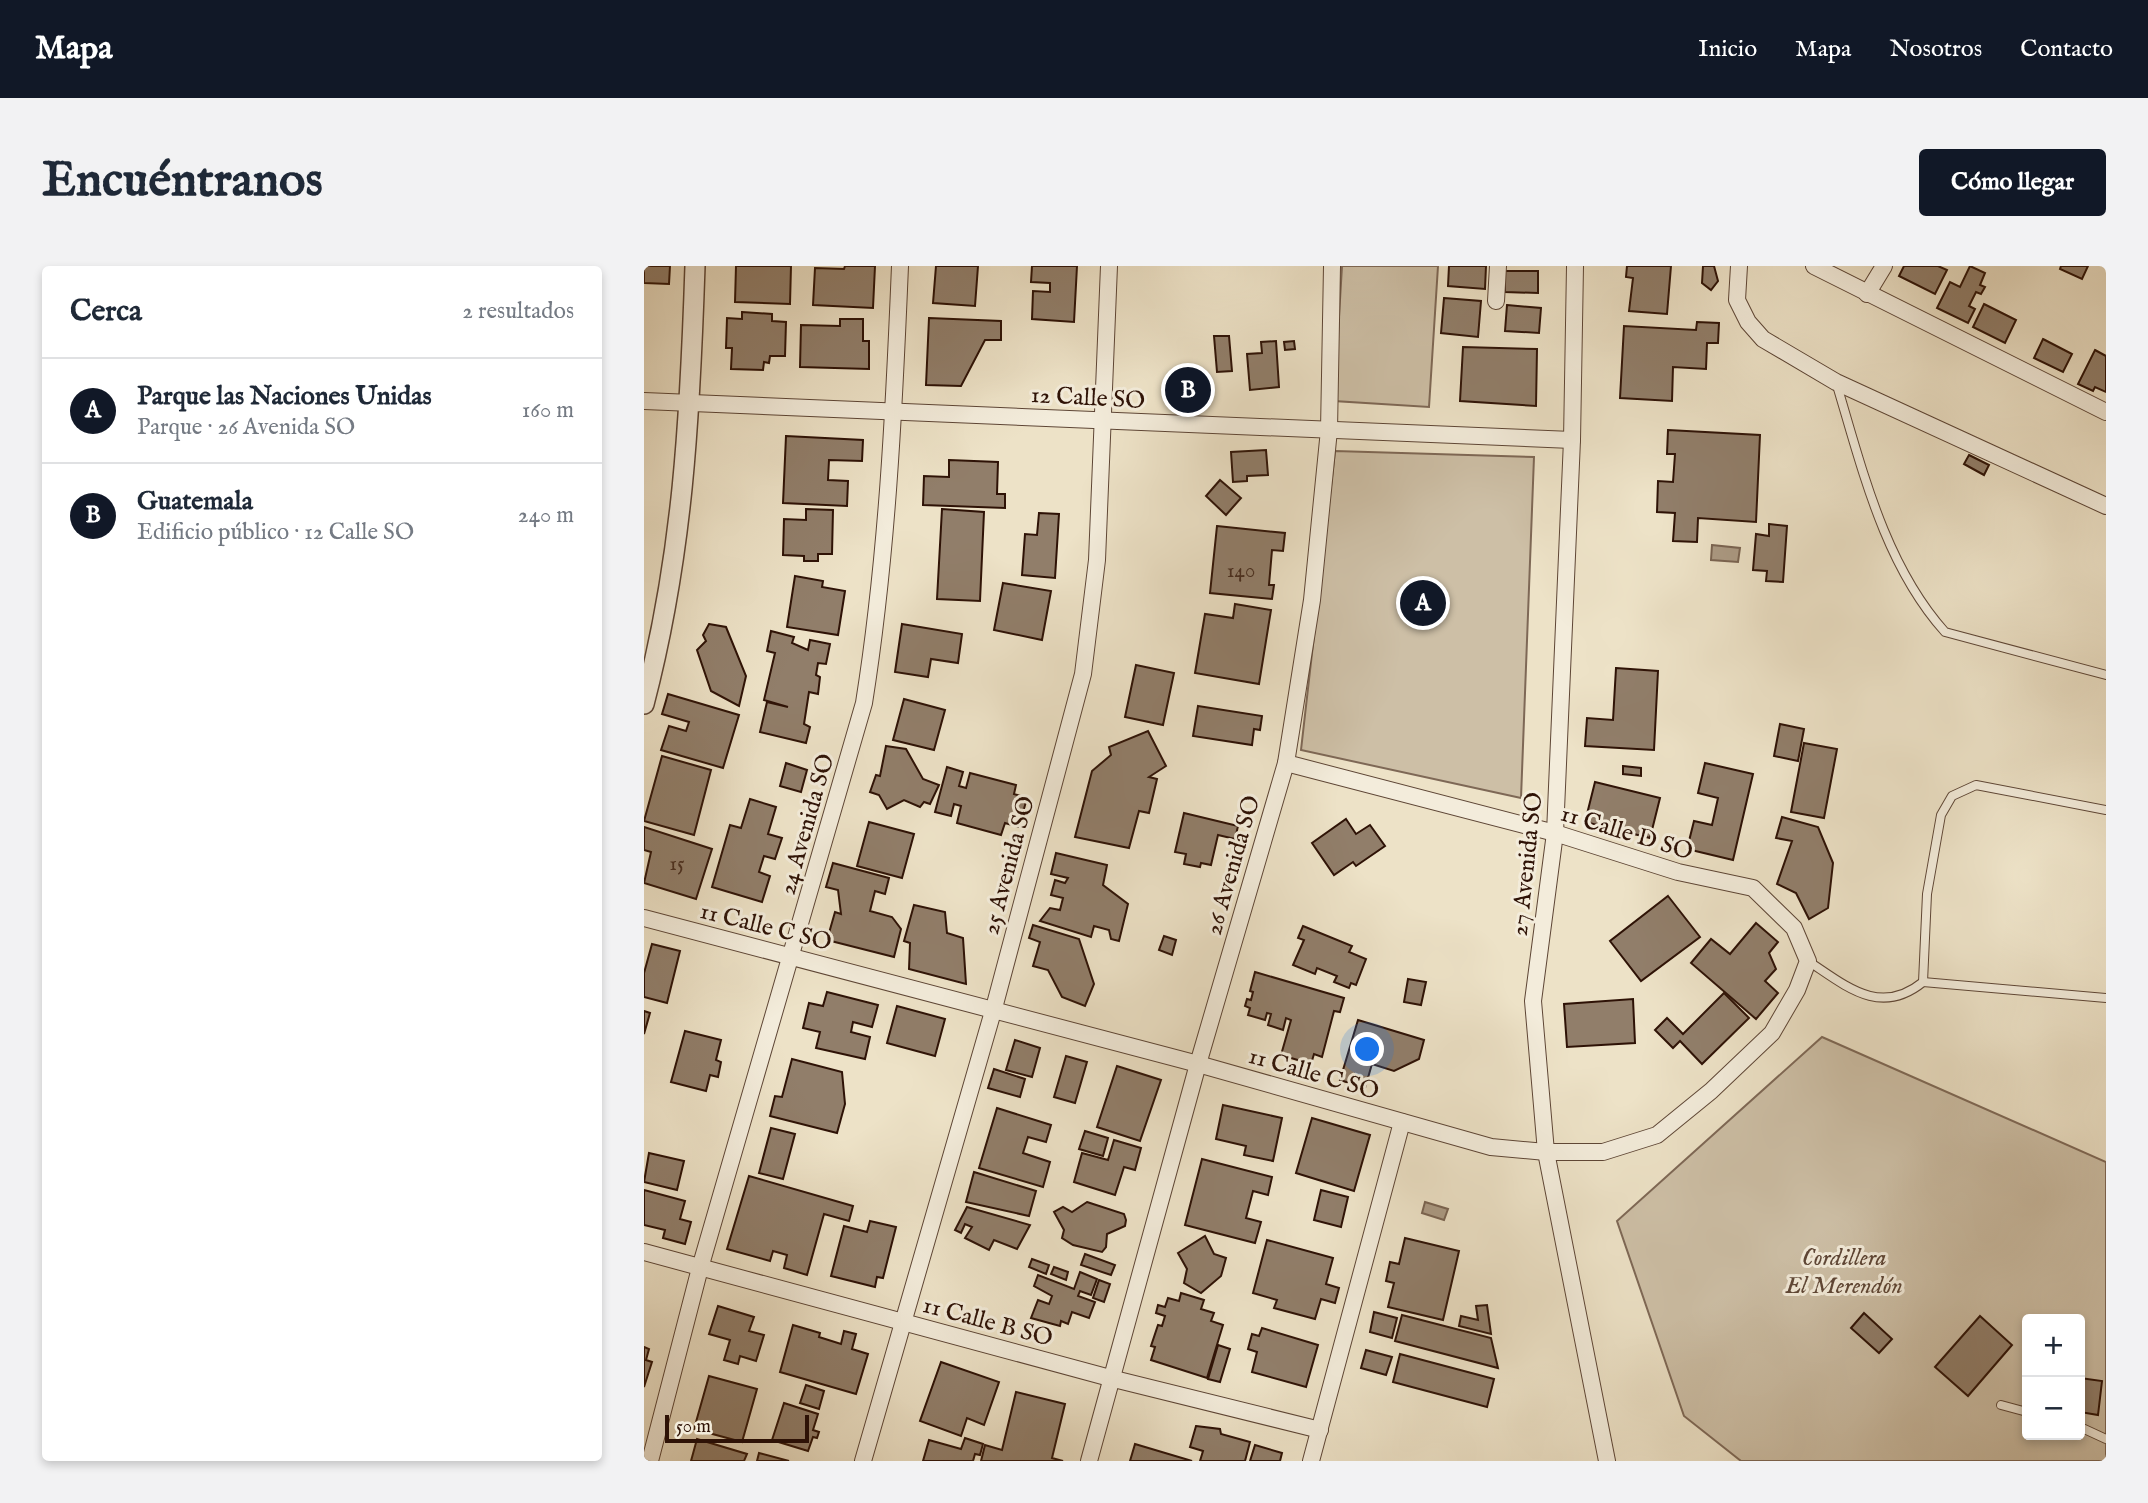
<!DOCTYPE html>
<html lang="es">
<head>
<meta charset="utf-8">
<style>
	:root { --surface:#fff; --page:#f2f2f3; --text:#1f2937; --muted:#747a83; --line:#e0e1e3; --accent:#111827 }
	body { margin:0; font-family:"IM FELL English",serif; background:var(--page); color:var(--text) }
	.controls { position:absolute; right:21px; bottom:21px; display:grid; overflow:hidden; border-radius:7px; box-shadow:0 4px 10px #0003 }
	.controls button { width:63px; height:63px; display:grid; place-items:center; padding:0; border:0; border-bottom:2px solid var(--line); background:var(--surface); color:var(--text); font:35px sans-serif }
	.scale { position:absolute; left:21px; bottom:18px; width:144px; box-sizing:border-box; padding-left:7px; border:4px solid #2e1206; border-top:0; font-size:19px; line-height:24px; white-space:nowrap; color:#2e1206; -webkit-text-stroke:5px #f3ecdb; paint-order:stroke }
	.you { position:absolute; left:724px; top:784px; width:24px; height:24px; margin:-18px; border:5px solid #fff; border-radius:50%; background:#1a73e8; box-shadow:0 0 0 10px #1a73e833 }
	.badge { display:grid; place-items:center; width:46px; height:46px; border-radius:50%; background:var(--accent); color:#fff; font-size:23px; font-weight:700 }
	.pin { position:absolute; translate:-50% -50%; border:4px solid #fff; box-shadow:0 2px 7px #0006 }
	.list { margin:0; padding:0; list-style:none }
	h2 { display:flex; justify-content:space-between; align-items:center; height:91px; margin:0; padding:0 28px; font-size:30px }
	h2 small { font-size:23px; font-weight:400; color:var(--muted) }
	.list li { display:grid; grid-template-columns:46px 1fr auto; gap:21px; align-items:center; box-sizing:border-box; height:105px; padding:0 28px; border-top:2px solid var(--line) }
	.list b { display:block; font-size:26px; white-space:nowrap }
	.list p { margin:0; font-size:23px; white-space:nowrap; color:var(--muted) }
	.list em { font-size:23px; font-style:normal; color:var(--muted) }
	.map { position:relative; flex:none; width:1462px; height:1195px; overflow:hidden; border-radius:7px }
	header { display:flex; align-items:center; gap:42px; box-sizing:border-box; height:98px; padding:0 35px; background:var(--accent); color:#fff }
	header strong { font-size:33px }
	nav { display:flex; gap:38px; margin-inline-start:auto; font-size:24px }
	.intro { display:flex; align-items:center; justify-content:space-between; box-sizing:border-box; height:168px; padding:0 42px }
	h1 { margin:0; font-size:49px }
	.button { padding:18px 32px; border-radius:7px; background:var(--accent); color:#fff; font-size:24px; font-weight:700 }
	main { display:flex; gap:42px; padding:0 42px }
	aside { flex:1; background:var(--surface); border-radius:7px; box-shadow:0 4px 10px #0003 }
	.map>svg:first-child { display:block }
</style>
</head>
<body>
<header>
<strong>Mapa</strong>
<nav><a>Inicio</a><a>Mapa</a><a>Nosotros</a><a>Contacto</a></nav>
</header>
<div class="intro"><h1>Encuéntranos</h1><a class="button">Cómo llegar</a></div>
<main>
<aside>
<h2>Cerca<small>2 resultados</small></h2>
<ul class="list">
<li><span class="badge">A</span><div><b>Parque las Naciones Unidas</b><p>Parque · 26 Avenida SO</p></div><em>160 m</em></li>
<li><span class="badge">B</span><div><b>Guatemala</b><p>Edificio público · 12 Calle SO</p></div><em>240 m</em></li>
</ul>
</aside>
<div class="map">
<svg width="1462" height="1195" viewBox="0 0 1462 1195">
	<rect width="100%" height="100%" fill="#ede2c7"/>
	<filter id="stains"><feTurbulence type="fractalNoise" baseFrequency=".00286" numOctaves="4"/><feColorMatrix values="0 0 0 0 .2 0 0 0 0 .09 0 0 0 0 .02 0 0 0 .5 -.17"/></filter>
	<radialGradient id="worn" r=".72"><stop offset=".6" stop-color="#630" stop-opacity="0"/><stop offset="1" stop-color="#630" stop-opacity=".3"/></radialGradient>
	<g fill="#cdbfa6" stroke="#7e6856" stroke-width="2" fill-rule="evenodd">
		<polygon points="698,0 794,0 785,141 690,135"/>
		<polygon points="691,185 890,191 877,532 657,484"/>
		<path d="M1178,771L1462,896V1195H1097L1040,1150L973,955ZM1383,1053H1436V1169H1383Z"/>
	</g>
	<g fill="#ac9b85" stroke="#7a6452" stroke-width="2">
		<polygon points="1068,279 1096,282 1094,296 1067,294"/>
		<polygon points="781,936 804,943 800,954 778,947"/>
	</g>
	<g fill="#917e6a" stroke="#2e1206" stroke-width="2">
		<polygon points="0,0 26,0 25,18 0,17"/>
		<polygon points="92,0 147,0 146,38 91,36"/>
		<polygon points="201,0 231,0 229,42 169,39 171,2 200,3"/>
		<polygon points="292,0 334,0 331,40 289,37"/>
		<polygon points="388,0 433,0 430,56 388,53 389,25 406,26 406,17 387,16"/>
		<polygon points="805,0 842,0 841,23 804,20"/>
		<polygon points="983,0 1027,0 1023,48 985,45 989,12 982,11"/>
		<polygon points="1059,0 1070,0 1074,15 1067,24 1058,17"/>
		<polygon points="1260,0 1294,0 1303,4 1291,28 1255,10"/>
		<polygon points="1326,0 1341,7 1336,19 1341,21 1337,28 1332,26 1325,40 1331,43 1324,57 1293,42 1306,16 1316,21"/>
		<polygon points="1417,0 1444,0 1438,13 1416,3"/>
		<polygon points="861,5 894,5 894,27 861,26"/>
		<polygon points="800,32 837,35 834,71 797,67"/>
		<polygon points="1340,38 1372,54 1361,77 1329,61"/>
		<polygon points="863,39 897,42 895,67 861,65"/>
		<polygon points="98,46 128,48 128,55 142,56 141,90 126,90 125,97 120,96 119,104 87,103 88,82 82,82 83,52 98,53"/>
		<polygon points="285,52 357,55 357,74 341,74 317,120 282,119"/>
		<polygon points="196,53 219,53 219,75 225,75 225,103 156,101 157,59 196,60"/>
		<polygon points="1053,56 1075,57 1074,77 1063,77 1062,103 1029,101 1028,135 976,132 980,60 1052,64"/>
		<polygon points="570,70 585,70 588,105 573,106"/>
		<polygon points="1399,73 1428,88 1419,106 1390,92"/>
		<polygon points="632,75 635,121 606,124 603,88 618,87 617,76"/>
		<polygon points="650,75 651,83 641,84 640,76"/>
		<polygon points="819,81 893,83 892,140 816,135"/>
		<polygon points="1451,84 1462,90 1462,126 1451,121 1449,125 1434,118"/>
		<polygon points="1024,164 1116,169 1112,256 1054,252 1053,276 1029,275 1031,247 1013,246 1014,215 1029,216 1031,188 1023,188"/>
		<polygon points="142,170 219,174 218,195 185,194 184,214 204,215 203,240 139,237"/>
		<polygon points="622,184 624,209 603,210 603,215 589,216 587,186"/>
		<polygon points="1325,189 1345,199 1340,209 1320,198"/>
		<polygon points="305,194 354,196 353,228 361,228 361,242 279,239 280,210 305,211"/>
		<polygon points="576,214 597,232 582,249 562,230"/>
		<polygon points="162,243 189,244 188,288 174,288 174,295 160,295 160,290 139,289 140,253 162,254"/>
		<polygon points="298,243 340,246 336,335 293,333"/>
		<polygon points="395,247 415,248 411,312 378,309 381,268 393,269"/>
		<polygon points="1125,258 1143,260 1139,316 1122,315 1123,305 1109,304 1112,268 1125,270"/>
		<polygon points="573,260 641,267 639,285 628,284 625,319 630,319 628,333 566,327"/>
		<polygon points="151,310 179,315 178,321 201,325 194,369 143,361"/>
		<polygon points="359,317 407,325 398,374 350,364"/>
		<polygon points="591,338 627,344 615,418 551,407 561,348 589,352"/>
		<polygon points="65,358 82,361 102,410 95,440 67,425 53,384 62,375 59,369"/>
		<polygon points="258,358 318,368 314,397 287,393 284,411 251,406"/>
		<polygon points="127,365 150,371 148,377 164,384 166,374 186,378 182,398 174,397 172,409 176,411 174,428 165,426 160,458 166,461 162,477 116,466 123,436 144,441 120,434 131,387 123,385"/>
		<polygon points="492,399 530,407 519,459 481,451"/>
		<polygon points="972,402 1014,405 1010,484 941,480 943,452 969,454"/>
		<polygon points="24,428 95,449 79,502 17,484 25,460 42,465 45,456 18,448"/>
		<polygon points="260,433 301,444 290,484 249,474"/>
		<polygon points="554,440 618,450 616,464 610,463 608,479 549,470"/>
		<polygon points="1136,458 1160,463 1154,495 1130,490"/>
		<polygon points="504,465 522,500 505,511 513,513 505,547 495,545 485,582 431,571 448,505 467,489 465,481"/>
		<polygon points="1160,477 1193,483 1180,552 1147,546"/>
		<polygon points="242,480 262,483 279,513 295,519 286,538 280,536 276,541 260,534 243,543 235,529 226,526 232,509 236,510"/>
		<polygon points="18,490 67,504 50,569 0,555"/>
		<polygon points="142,497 163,504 157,526 136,520"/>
		<polygon points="1061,497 1109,508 1089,594 1043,583 1050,555 1068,559 1074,532 1054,527"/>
		<polygon points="979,500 997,502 997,510 979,508"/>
		<polygon points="303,501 319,506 315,520 322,522 326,507 372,519 370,528 383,532 375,561 361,557 357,569 313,557 317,540 310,538 307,550 291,546"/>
		<polygon points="951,516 1016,532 1006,572 941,556"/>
		<polygon points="106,533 132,541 124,568 138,572 131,593 120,590 115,606 126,610 118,636 68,621 86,559 97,562"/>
		<polygon points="540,547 594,560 591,573 574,569 567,599 557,597 556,601 540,598 542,588 531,586"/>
		<polygon points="1138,551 1174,561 1189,597 1184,642 1165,653 1152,627 1133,618 1148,575 1132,572"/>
		<polygon points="702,553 712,568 726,559 741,580 712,600 709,596 690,609 668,577"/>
		<polygon points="225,556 270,568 258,612 213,600"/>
		<polygon points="0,561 68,583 52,633 0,617 7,586 0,584"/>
		<polygon points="412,587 463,599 459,619 484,638 475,675 467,673 465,664 450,660 447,671 396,655 406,642 416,644 419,632 407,629 411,614 421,617 424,612 407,608"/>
		<polygon points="189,597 245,612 241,628 231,625 226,645 248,651 257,663 250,691 183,674 191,646 197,648 194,624 182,621"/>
		<polygon points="1024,630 1056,671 997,715 966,675"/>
		<polygon points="270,639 301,646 303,667 319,672 322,718 265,703 266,677 260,675"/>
		<polygon points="1112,657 1134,676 1125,687 1132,703 1121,715 1134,727 1112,753 1047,697 1067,673 1086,688"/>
		<polygon points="389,659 435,673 450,718 441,740 418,731 404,704 389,700 396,676 385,672"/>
		<polygon points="659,660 708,680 705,686 722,693 712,719 707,717 705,722 690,716 693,710 673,702 671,708 649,699 660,674 654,672"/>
		<polygon points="520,670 532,674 528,689 515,684"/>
		<polygon points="8,678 36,685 23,737 0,731 0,707"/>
		<polygon points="611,706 700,732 696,746 690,745 678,791 670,788 667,798 637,789 647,754 642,752 639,764 624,759 627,748 623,747 621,754 604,749 606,742 601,740 603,733 607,734 609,726 606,725"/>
		<polygon points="764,713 782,716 777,739 760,736"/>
		<polygon points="183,726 234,739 228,761 209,756 207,766 226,771 221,793 172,782 176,766 159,762 165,737 179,740"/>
		<polygon points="1080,727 1105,752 1058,798 1036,775 1029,782 1011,764 1023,752 1039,768"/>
		<polygon points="989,733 991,777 923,781 920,738"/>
		<polygon points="253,740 301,753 291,790 243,777"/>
		<polygon points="0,745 6,747 0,768"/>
		<polygon points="714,754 780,774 775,793 750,805 728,798 721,822 696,814"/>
		<polygon points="41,765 77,774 72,794 77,796 74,811 66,809 62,825 27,816"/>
		<polygon points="371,774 396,782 388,811 362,804"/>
		<polygon points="422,790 443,796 431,837 410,831"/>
		<polygon points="148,793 198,806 201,838 193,867 126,850 131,830 138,831"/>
		<polygon points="473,800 517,814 496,875 453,861"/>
		<polygon points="350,803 381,813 376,831 344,822"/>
		<polygon points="579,839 638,852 629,895 600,889 602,880 572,873"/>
		<polygon points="353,842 407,859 402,876 384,871 379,887 406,896 399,921 335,902"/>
		<polygon points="668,852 726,869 710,925 652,907"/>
		<polygon points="127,862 151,868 139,913 115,907"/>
		<polygon points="441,865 464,872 459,890 435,883"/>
		<polygon points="470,874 497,882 491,904 480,901 471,929 430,916 438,887 464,894"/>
		<polygon points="5,887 40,895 33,924 0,916"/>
		<polygon points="558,893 628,911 624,929 609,925 602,952 617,956 611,977 541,959"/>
		<polygon points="330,906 392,925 385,950 322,936"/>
		<polygon points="105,910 209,940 205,955 180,948 163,1009 140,1002 143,989 129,985 126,995 83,983"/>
		<polygon points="0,924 41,935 36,953 47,956 41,978 19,972 21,964 0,959"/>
		<polygon points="677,924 704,931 697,961 670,954"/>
		<polygon points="443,936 480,948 482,954 481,960 463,968 462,981 458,986 429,979 418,972 420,964 410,946 419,941 428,946"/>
		<polygon points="323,941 386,959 373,983 350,974 345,984 321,972 328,961 321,958 317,967 311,964"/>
		<polygon points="226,955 252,961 239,1012 233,1011 231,1021 187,1010 200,960 223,966"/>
		<polygon points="561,970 570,988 582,992 577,1010 557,1027 540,1017 543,1003 534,987"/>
		<polygon points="761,972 815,985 799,1054 744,1041 750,1017 742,1015 746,996 755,998"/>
		<polygon points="623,974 689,992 682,1018 695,1022 691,1037 677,1033 671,1053 630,1042 633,1034 609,1027"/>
		<polygon points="441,988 471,999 467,1009 437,999"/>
		<polygon points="388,993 405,999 402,1008 385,1001"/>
		<polygon points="410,1001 424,1006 422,1014 407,1008"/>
		<polygon points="436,1006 453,1013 447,1029 436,1025 434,1030 451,1036 445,1052 428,1046 424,1058 417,1055 416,1060 387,1052 394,1034 405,1038 408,1030 390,1020 394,1009 430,1023"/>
		<polygon points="455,1014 466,1018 460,1036 449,1032"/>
		<polygon points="537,1027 560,1034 557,1043 570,1047 567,1055 579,1059 563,1112 507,1094 511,1081 507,1080 514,1059 518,1060 521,1050 512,1047 514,1039 521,1041 524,1032 535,1035"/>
		<polygon points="843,1039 847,1068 815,1060 817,1050 834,1054 832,1040"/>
		<polygon points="74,1040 110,1051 105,1065 120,1069 112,1095 96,1090 94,1098 80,1094 86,1074 65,1068"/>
		<polygon points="730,1046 753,1052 748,1072 726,1066"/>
		<polygon points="1220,1047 1248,1073 1235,1087 1207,1062"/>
		<polygon points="758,1049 847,1072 854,1102 751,1075"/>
		<polygon points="1336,1050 1368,1079 1324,1130 1291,1101"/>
		<polygon points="149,1059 176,1067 175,1071 197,1078 200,1065 212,1068 208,1083 224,1088 212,1128 136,1106"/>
		<polygon points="618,1062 674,1079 662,1121 608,1106 613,1086 604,1083 608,1068 615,1070"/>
		<polygon points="574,1079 586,1083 576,1116 564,1113"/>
		<polygon points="0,1081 5,1083 2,1094 8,1096 0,1121"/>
		<polygon points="722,1084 748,1091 742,1109 717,1102"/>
		<polygon points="756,1088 850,1113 843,1141 749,1116"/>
		<polygon points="297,1096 355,1116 340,1159 323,1152 317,1170 276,1155"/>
		<polygon points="65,1110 113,1123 98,1176 50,1163"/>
		<polygon points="1436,1112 1458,1115 1454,1149 1436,1146"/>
		<polygon points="162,1119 180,1125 175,1143 156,1137"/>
		<polygon points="372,1126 421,1138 408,1192 419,1195 337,1195 341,1179 358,1184"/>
		<polygon points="140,1137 174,1148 169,1164 175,1166 173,1172 169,1171 164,1185 128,1174"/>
		<polygon points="552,1160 576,1163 577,1168 606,1176 601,1195 556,1195 559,1185 546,1181"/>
		<polygon points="321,1172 339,1178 336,1189 331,1188 329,1195 279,1195 285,1174 317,1183"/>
		<polygon points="53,1173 103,1188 100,1195 47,1195"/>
		<polygon points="491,1178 548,1195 486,1195"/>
		<polygon points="611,1179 638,1187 636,1195 606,1195"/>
		<polygon points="115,1187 145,1195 113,1195"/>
	</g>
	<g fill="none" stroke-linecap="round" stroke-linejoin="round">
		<g stroke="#5e4636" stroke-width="10">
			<g id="service">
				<path d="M1192,116C1218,202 1240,298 1301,366L1462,409"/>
				<path d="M1164,695C1202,720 1236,751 1279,716L1283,628L1297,549L1308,530L1332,519L1462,544"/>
				<polyline points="1279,716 1462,732"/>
				<polyline points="1357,1139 1383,1146"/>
				<polyline points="1436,1161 1462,1173"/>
			</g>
		</g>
		<g stroke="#5e4636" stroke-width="18">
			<g id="minor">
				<polyline points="931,0 928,174 911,567 889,735 902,886 963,1195"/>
				<polyline points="1095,0 1093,34 1104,56 1119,73 1192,116 1462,240"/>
				<polyline points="1170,0 1462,146"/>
				<polyline points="1223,28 1240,0"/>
				<polyline points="852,35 854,0"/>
				<polyline points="0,135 928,174"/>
				<polyline points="0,652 554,798 847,881 902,886 959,886 1013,869 1067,825 1128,767 1153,724 1164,695 1150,662 1109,622 1034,606 911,567 642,497"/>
				<polyline points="0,986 466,1112 676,1164"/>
				<path d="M6,1195L56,1002L220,437C243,292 250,146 256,0"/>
				<polyline points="219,1195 350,742 439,408 453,294 465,0"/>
				<polyline points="445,1195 554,798 642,497 668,334 685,164 688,0"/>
				<polyline points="667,1195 758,856"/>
			</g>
		</g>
		<g stroke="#5e4636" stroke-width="22">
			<path id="tertiary" d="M0,438C39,289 46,152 51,0"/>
		</g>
		<use href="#service" stroke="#f3ecdb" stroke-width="8"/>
		<use href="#minor" stroke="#f3ecdb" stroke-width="16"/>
		<use href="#tertiary" stroke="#f3ecdb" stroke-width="19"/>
	</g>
	<g text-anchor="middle" stroke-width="6" stroke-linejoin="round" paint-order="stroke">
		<g font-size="21" fill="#472d1f">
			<text x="597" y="311">140</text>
			<text x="33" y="604">15</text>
		</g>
		<g font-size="24" fill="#2e1206" stroke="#f3ecdb">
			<text transform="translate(444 131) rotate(3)" y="8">12 Calle SO</text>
			<text transform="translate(162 558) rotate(-74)" y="8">24 Avenida SO</text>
			<text transform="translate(983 566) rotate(17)" y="8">11 Calle D SO</text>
			<text transform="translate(882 598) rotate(-84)" y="8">27 Avenida SO</text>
			<text transform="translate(364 599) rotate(-75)" y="8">25 Avenida SO</text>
			<text transform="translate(588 599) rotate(-74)" y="8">26 Avenida SO</text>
			<text transform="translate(122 660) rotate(14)" y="8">11 Calle C SO</text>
			<text transform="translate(670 807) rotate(16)" y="8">11 Calle C SO</text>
			<text transform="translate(344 1055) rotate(15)" y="8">11 Calle B SO</text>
		</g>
		<g font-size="24" font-style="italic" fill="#5e4636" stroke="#f3ecdb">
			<text x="1200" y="999">Cordillera<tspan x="1200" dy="28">El Merendón</tspan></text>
		</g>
	</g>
	<rect width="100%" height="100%" filter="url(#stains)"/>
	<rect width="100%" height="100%" fill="url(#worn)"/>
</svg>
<div class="controls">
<button>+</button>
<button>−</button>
</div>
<div class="scale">50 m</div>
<div class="you"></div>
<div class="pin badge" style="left:779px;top:337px">A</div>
<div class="pin badge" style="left:544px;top:124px">B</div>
</div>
</main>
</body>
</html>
